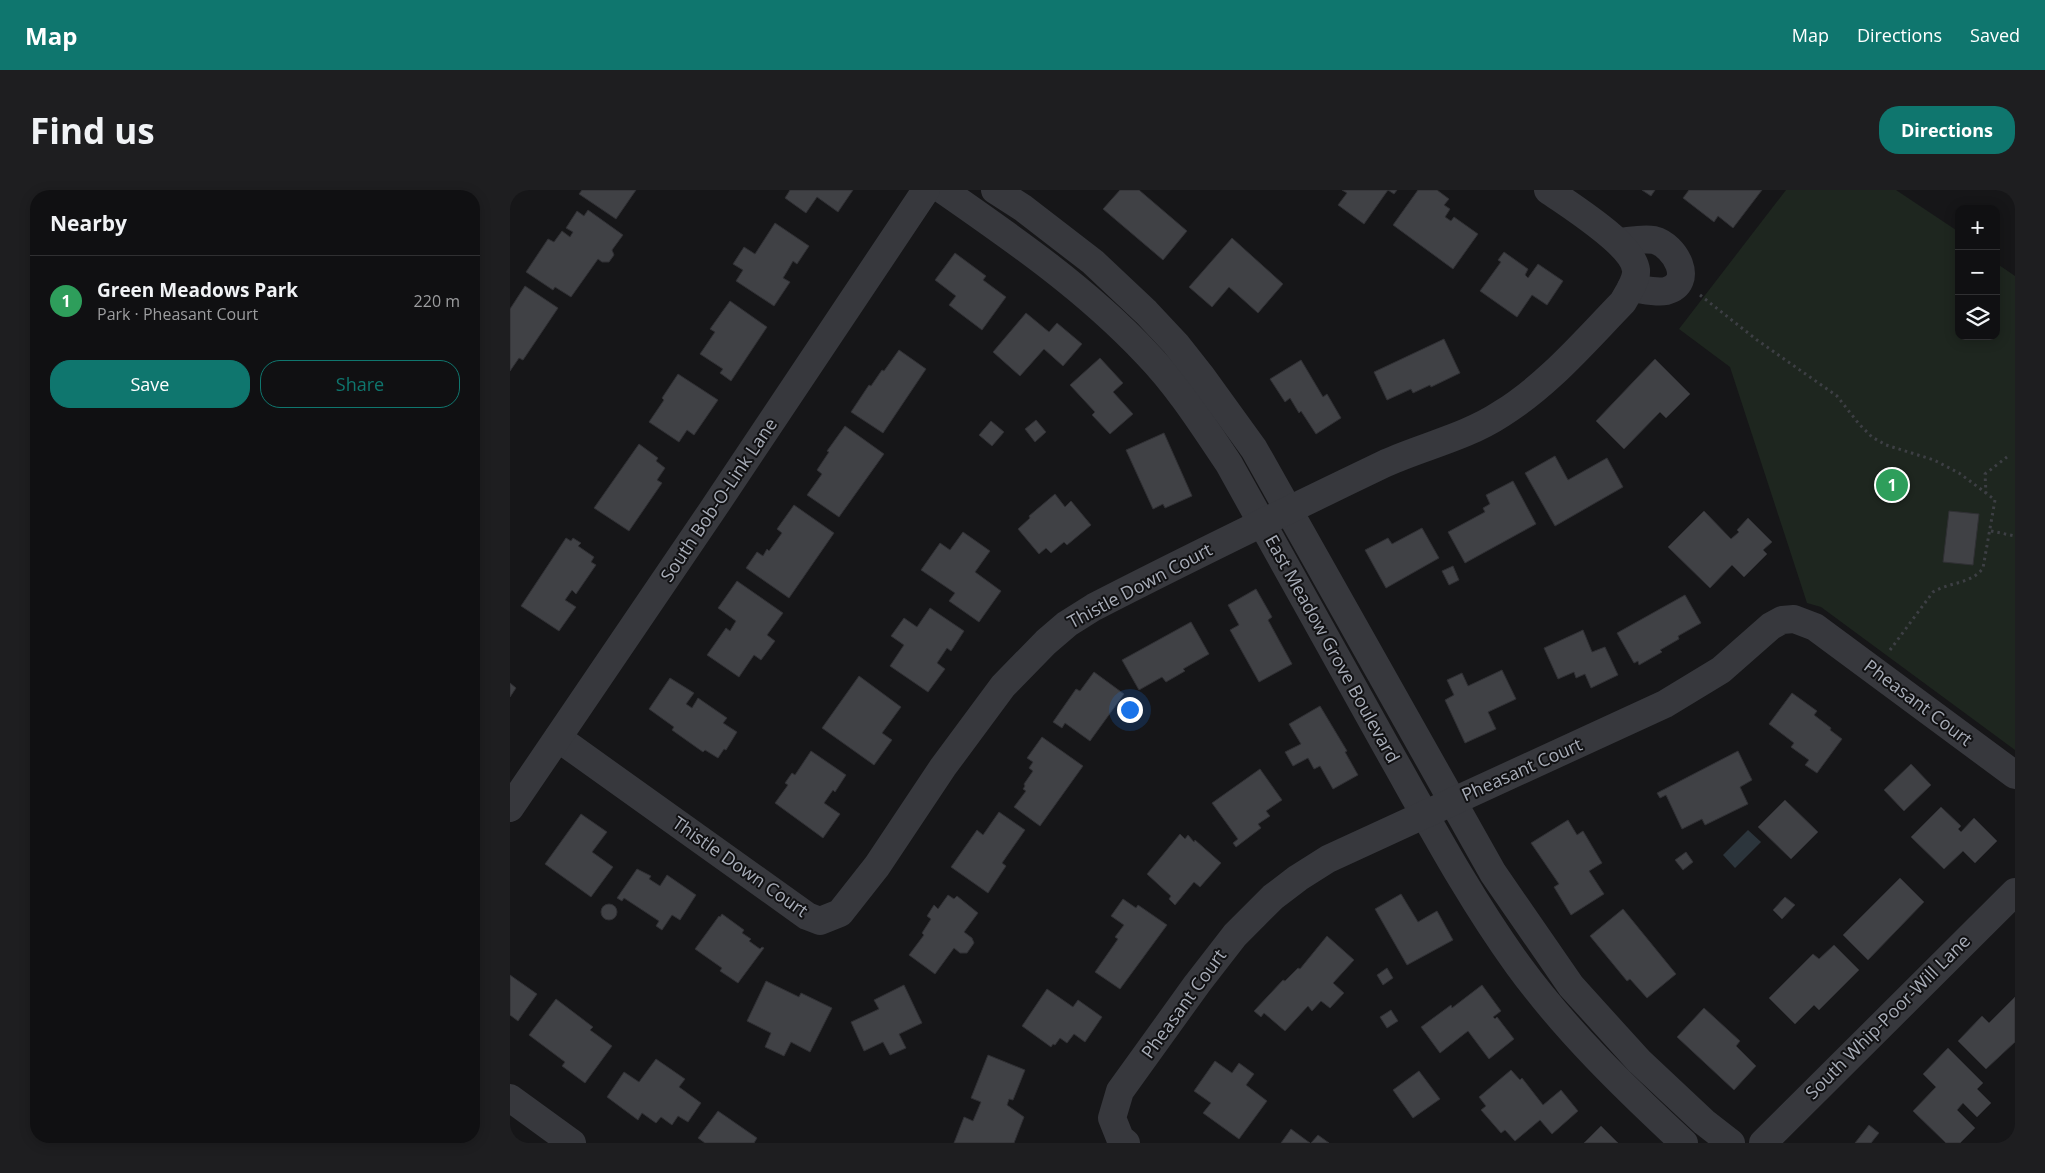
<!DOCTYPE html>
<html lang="en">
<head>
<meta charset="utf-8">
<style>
	:root { --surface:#101012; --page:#1e1e20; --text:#f1f3f6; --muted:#9c9d9f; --line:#303032; --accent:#0f766e }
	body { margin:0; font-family:"Open Sans",sans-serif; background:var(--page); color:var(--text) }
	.controls { position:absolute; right:15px; top:15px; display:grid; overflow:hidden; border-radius:10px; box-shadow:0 2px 12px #0003 }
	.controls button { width:45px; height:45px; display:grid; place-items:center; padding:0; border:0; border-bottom:1px solid var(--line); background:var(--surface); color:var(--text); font:25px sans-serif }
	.you { position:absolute; left:619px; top:519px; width:18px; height:18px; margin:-12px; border:4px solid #fff; border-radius:50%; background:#1a73e8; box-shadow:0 0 0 8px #1a73e833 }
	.badge { display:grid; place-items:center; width:32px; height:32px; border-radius:50%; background:var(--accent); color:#fff; font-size:16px; font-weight:700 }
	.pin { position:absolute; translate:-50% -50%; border:2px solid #fff; box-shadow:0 1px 5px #0006 }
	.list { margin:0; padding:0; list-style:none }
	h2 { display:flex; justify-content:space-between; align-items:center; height:65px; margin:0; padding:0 20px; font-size:21px }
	h2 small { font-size:16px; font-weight:400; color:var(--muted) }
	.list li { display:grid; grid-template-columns:32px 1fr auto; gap:15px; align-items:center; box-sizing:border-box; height:90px; padding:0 20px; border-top:1px solid var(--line) }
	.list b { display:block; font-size:19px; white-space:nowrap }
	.list p { margin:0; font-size:16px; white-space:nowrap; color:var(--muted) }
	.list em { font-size:16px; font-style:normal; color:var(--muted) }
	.actions { display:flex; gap:10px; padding:15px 20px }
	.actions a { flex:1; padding:11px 0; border:1px solid var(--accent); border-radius:20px; text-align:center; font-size:18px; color:var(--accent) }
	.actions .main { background:var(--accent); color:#fff }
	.icon { flex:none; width:28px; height:28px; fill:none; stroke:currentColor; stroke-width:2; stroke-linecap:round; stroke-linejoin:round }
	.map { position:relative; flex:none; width:1505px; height:953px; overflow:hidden; border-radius:20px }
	header { display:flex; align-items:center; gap:30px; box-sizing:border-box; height:70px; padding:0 25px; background:var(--accent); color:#fff }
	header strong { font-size:24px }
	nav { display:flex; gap:28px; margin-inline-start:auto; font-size:18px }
	.intro { display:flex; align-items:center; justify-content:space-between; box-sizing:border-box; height:120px; padding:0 30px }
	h1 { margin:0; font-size:35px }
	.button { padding:12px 22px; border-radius:20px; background:var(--accent); color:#fff; font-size:18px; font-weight:700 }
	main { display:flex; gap:30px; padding:0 30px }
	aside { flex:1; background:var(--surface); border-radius:20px; box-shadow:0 2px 12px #0003 }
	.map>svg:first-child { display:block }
</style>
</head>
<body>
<header>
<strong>Map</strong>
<nav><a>Map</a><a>Directions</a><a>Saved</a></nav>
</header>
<div class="intro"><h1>Find us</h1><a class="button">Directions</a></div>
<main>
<aside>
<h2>Nearby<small></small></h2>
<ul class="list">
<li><span class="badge" style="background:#2e9e5b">1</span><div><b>Green Meadows Park</b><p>Park · Pheasant Court</p></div><em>220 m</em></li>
</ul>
<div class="actions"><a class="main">Save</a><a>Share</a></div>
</aside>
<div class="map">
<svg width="1505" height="953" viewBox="0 0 1505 953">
	<rect width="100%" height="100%" fill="#161618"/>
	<polygon fill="#1e261f" points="1276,0 1386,0 1449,42 1449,146 1486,146 1486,73 1505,86 1505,560 1311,417 1297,413 1220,177 1169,139"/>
	<polygon fill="#2c353c" points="1238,640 1251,652 1225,678 1213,665"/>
	<g fill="#404145" stroke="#303034">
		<polygon points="72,0 126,0 106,29 69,4"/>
		<polygon points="280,0 343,0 328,22 307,7 296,23 275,8"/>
		<polygon points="610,0 629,0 677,41 653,70 593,19"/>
		<polygon points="832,0 887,0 884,4 878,0 854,34 828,15 837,3"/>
		<polygon points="908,0 927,0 939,9 934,15 940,19 935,27 941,31 944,27 968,44 943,79 883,35"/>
		<polygon points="1132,0 1145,0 1141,6"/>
		<polygon points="1179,0 1252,0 1223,38 1208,26 1204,32 1173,8"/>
		<polygon points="78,20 113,45 102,60 104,65 99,72 92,72 88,69 61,107 45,97 43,100 16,82 38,49 44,52 52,41 60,47 63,42 56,38 67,21 74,26"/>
		<polygon points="265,33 299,56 287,74 283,71 279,78 273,88 280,92 264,116 226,91 233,80 223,74 234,57 245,64"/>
		<polygon points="722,48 773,94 748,123 719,97 702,117 679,97"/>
		<polygon points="994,62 1018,79 1015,85 1018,88 1028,74 1053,91 1037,115 1022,105 1007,127 970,101 991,72 988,70"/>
		<polygon points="445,63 476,86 473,90 496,107 472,140 439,115 446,106 425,90"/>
		<polygon points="15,96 48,118 13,170 9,168 0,181 0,119"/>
		<polygon points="220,111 257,137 221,191 210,183 213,179 190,164 205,142 200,139"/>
		<polygon points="516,123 539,142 547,133 572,154 553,176 534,159 510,186 483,162"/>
		<polygon points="934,149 950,183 921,197 920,195 903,203 901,199 877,210 864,182"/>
		<polygon points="389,160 416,179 373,243 341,222 359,195 361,196 372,180 374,181"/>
		<polygon points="590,168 613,193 603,202 623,224 600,244 582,225 585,222 560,195"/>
		<polygon points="1145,169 1180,204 1156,228 1150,222 1114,259 1086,231"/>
		<polygon points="791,170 813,207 817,204 831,228 806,244 791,221 789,223 780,208 775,212 760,189"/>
		<polygon points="168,184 208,210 184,245 177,240 169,252 139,232 154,210 152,208"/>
		<polygon points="526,230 536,242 525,252 515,239"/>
		<polygon points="481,231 494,242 482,256 469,245"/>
		<polygon points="335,236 374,264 329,327 297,305 312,284 307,280 319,262 317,261"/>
		<polygon points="654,243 682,306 655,318 653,314 643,319 616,260"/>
		<polygon points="129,254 148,268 146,271 155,278 147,290 152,293 119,341 84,318"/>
		<polygon points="1045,266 1058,290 1097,268 1113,297 1045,336 1015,283"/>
		<polygon points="1003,291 1026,334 955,373 938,342 975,322 973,318 980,314 976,305"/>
		<polygon points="545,304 555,317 561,311 581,335 557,355 554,352 541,363 536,358 529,364 508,339 520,328 519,326"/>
		<polygon points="284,315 324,343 279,408 236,378 247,362 253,366 257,359 259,361 272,343 267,339"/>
		<polygon points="1194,321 1221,349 1229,342 1227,340 1238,328 1262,352 1253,360 1257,364 1234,387 1222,375 1200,398 1158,357"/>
		<polygon points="1439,321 1469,324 1463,375 1433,372"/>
		<polygon points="912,338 929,368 876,398 855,360 878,348 882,354"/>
		<polygon points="453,342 480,361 465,382 491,401 469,432 439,411 445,403 411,380 430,353 440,360"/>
		<polygon points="56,348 61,351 63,348 71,353 68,356 84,367 81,372 86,375 66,404 62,400 55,410 66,417 49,441 11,416"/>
		<polygon points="943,376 949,390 939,395 932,381"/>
		<polygon points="227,391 273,423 257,445 265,451 251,470 244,465 229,487 197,465 216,438 220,441 226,431 208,418"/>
		<polygon points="746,399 762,427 758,430 782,474 749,492 720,440 729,435 718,415"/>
		<polygon points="1175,405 1191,433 1168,446 1169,449 1150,460 1152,462 1129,475 1128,471 1124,473 1107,443"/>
		<polygon points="420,418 454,441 441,461 437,458 427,473 435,479 418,502 380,476 394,455 381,446 394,428 407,437"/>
		<polygon points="681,432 699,464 673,479 675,481 656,492 652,487 629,500 612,470"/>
		<polygon points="1073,440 1082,462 1095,457 1108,485 1081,498 1075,484 1066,488 1064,482 1048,489 1034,458"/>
		<polygon points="992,480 1006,509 978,522 986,539 955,553 935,510 944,505 937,490 952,483 958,496"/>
		<polygon points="584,482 614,504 580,551 555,533 552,538 543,532 566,499 570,501"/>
		<polygon points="349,486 391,517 372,543 382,550 364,575 312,538"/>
		<polygon points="160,488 184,503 176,514 182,518 188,508 217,528 213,533 227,542 216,560 214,559 208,568 195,560 193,562 162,540 164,537 139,519"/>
		<polygon points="0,493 6,498 0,507"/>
		<polygon points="1282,503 1307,521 1304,525 1321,538 1320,540 1332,549 1307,583 1295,575 1299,570 1281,557 1284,553 1259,534"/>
		<polygon points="810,516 837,561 835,562 848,585 823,599 810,576 804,579 798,568 783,576 775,562 791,554 779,534"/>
		<polygon points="532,547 573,576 530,636 504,617 516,601 513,599 515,596 514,594 523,581 519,578 523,572 517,568"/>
		<polygon points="301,561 336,585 325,602 323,600 314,613 330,624 313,648 265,613 278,595 275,593 282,583 285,585"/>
		<polygon points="1228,561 1242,590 1230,597 1238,614 1195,635 1192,629 1172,639 1156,605 1150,608 1147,603"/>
		<polygon points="1401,574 1421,595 1394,621 1374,600"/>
		<polygon points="750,579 772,610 756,621 760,626 748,634 751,638 726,657 723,653 728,649 702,613"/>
		<polygon points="1275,610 1308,642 1281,669 1248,637"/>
		<polygon points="1431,617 1451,636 1448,639 1451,642 1464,628 1487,651 1465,673 1453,661 1434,679 1401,647"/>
		<polygon points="489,622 515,640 492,673 496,676 478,703 441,677 467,640 473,645"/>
		<polygon points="71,624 97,642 82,662 103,677 81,707 35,674"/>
		<polygon points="1058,630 1067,645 1073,641 1092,673 1079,681 1094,704 1061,725 1044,697 1049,694 1021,653"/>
		<polygon points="670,644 675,649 678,645 684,652 685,650 711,673 690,697 684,692 665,715 659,709 661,706 637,684"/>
		<polygon points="1176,662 1183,672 1173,680 1165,670"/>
		<polygon points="127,679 141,686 139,689 150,696 157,685 186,705 170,730 162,725 152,740 146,736 149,731 114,708 112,711 107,708"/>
		<polygon points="1390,688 1414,712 1358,770 1333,745"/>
		<polygon points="891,704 908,732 927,721 943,750 897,775 865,719"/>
		<polygon points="438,705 444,709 447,706 468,723 454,742 462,748 464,753 457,763 450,763 444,758 425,784 399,765 414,745 412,743 421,729 417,726 424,715 428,719"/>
		<polygon points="1275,707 1285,715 1272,729 1263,720"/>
		<polygon points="613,709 626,718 628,715 657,735 610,799 585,782 608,749 605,747 614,735 601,726"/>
		<circle cx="99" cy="722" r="8"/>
		<polygon points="1113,719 1166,784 1137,808 1120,789 1117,791 1080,746"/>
		<polygon points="212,724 234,740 232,743 241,749 239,751 250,759 252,757 254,758 228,793 210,781 212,778 185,759 209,726 210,727"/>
		<polygon points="817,746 844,770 823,793 834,803 820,818 811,811 802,821 798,816 775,841 754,823 751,827 744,821 773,790 775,791 788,778 790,779"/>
		<polygon points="1324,755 1349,780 1309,820 1304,815 1285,834 1259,808 1303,764 1309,769"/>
		<polygon points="877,778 883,788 873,795 867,785"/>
		<polygon points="0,785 27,804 8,831 0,825"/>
		<polygon points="256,791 289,807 291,803 322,818 300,862 281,852 274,866 255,857 261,843 237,831"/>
		<polygon points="394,795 412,833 389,844 396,858 380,865 373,852 354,861 341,832 369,819 364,810"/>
		<polygon points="972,795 991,821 983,827 985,829 987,827 1004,849 979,869 958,841 930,863 911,837 941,815 942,818"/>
		<polygon points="537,799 563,817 568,810 592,827 575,852 564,844 557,853 550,848 545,855 543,854 541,857 512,836"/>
		<polygon points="1505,807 1505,852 1476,879 1448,851 1472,826 1479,833"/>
		<polygon points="46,809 83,837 80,840 102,856 75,893 52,876 55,872 19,845"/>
		<polygon points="1194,818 1230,851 1226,856 1246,876 1224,900 1167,847"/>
		<polygon points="881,820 888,831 877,838 870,827"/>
		<polygon points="1438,858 1473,893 1467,899 1481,913 1467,927 1453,913 1447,920 1465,938 1450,953 1436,953 1403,921 1426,897 1413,884"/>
		<polygon points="478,865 515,880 503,910 499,909 497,915 514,927 504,953 444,953 454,927 463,931 471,912 461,908"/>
		<polygon points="146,869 175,889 169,897 191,913 178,932 168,926 162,935 151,927 146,933 132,923 128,930 97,907 114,882 129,892"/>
		<polygon points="705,871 722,883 729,873 744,884 736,895 757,911 729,949 693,923 701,913 684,901"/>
		<polygon points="1001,880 1010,890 1012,888 1033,915 1051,900 1068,921 1042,944 1030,930 1005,951 995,940 991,943 971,920 976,916 969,907"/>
		<polygon points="909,881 930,909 903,928 883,900"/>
		<polygon points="208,921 247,948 244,953 195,953 188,948"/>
		<polygon points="1359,935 1369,943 1361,953 1345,953"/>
		<polygon points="1091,936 1108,953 1074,953"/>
		<polygon points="781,939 800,953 771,953"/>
		<polygon points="808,945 819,953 801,953"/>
	</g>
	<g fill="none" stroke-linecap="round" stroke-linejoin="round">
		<g stroke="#3d3f44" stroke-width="3" stroke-dasharray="2.5 4" stroke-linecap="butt">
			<polyline points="1190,105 1247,150 1327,206 1349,234 1362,247 1376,255 1424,270 1449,283 1476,303"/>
			<polyline points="1481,341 1505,346"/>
			<path d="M1380,460L1423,402C1439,392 1462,394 1473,378L1485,310L1476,303L1475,284L1497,267"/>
		</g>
		<g stroke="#37383d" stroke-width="28">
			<path d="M433,0C505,50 577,100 637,164C669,197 694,237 719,274C771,368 824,462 876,556C918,630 958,706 1008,775C1056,841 1115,898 1174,953"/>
			<polyline points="485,0 513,18 583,72 636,122 666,154 692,187 744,259 983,683 1061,796 1129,871 1194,932 1221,953"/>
			<path d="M1109,52C1120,51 1132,48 1144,50C1165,55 1186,93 1156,101C1145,103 1132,99 1121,98"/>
			<path d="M48,548L297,726L310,731L330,723L367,676L433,577L493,496L536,452L557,434L584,417C681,367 778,320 876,273C914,256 956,247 991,224C1038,195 1075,151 1113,112C1118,103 1127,90 1126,80C1123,54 1059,15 1038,0"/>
			<polyline points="0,618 201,322 416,0"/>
			<polyline points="0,908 62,953"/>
			<polyline points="616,953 610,948 602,928 610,901 687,794 725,745 763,707 788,688 818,669 1155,514 1211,480 1261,436 1272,430 1284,429 1305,437 1505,585"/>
			<polyline points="1253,953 1505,702"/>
		</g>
	</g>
	<g text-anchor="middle" stroke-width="4" stroke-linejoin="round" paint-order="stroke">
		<g font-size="18" fill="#a8adb8" stroke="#111113">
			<text transform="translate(209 310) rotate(-56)" y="6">South Bob-O-Link Lane</text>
			<text transform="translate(630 396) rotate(-28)" y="6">Thistle Down Court</text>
			<text transform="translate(822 459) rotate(61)" y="6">East Meadow Grove Boulevard</text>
			<text transform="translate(1408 513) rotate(37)" y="6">Pheasant Court</text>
			<text transform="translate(1012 580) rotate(-24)" y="6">Pheasant Court</text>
			<text transform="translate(230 677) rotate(35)" y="6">Thistle Down Court</text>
			<text transform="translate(674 814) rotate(-54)" y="6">Pheasant Court</text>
			<text transform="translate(1378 827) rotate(-45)" y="6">South Whip-Poor-Will Lane</text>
		</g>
	</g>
</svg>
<div class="controls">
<button>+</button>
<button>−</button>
<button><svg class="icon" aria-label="layers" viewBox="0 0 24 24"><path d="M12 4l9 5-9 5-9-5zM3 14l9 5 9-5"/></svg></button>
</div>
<div class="you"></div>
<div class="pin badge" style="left:1382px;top:295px;background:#2e9e5b">1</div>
</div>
</main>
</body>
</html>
